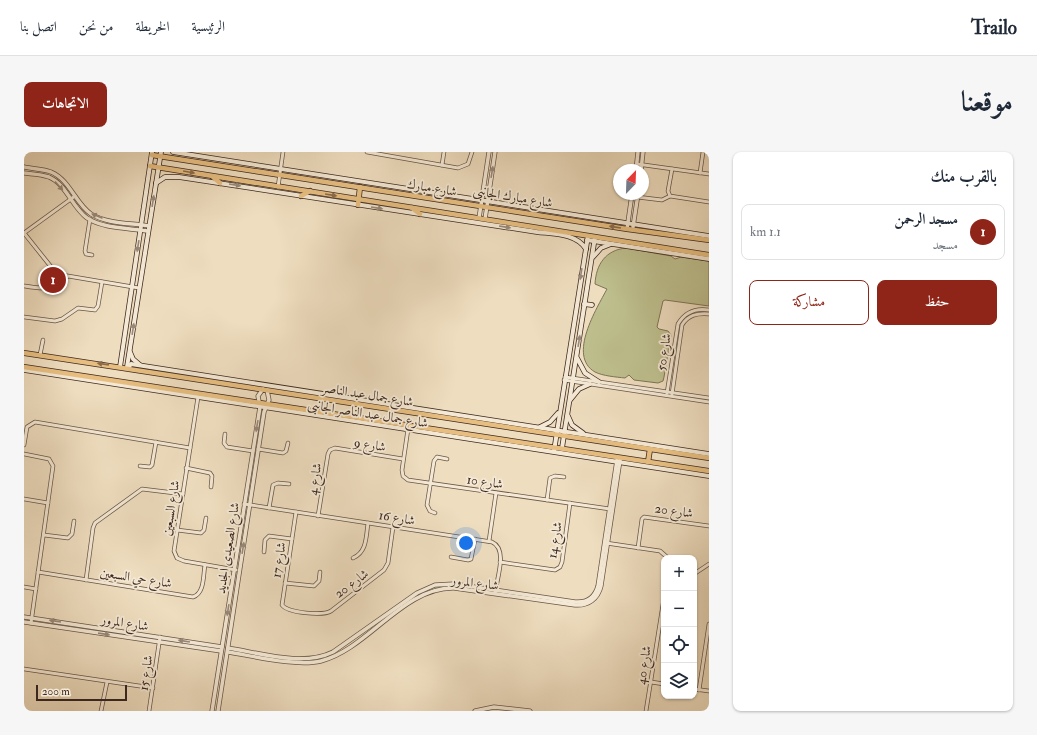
<!DOCTYPE html>
<html lang="ar">
<head>
<meta charset="utf-8">
<style>
	:root { --surface:#fff; --page:#f6f6f7; --text:#1f2937; --muted:#747a83; --line:#e0e1e3; --accent:#8f2418 }
	body { margin:0; font-family:"IM FELL Double Pica",Amiri,serif; background:var(--page); color:var(--text); direction:rtl }
	.controls { position:absolute; right:12px; bottom:12px; display:grid; overflow:hidden; border-radius:8px; box-shadow:0 1px 3px #0004 }
	.controls button { width:36px; height:36px; display:grid; place-items:center; padding:0; border:0; border-bottom:1px solid var(--line); background:var(--surface); color:var(--text); font:20px sans-serif }
	.compass { position:absolute; left:589px; top:12px; width:36px; height:36px; border-radius:50%; background:var(--surface); box-shadow:0 1px 3px #0004; rotate:23deg }
	.scale { position:absolute; left:12px; bottom:10px; width:91px; box-sizing:border-box; padding-left:4px; border:2px solid #3d281f; border-top:0; font-size:11px; line-height:14px; white-space:nowrap; color:#3d281f; -webkit-text-stroke:3px #f4e9d5; paint-order:stroke }
	.you { position:absolute; left:442px; top:391px; width:14px; height:14px; margin:-10px; border:3px solid #fff; border-radius:50%; background:#1a73e8; box-shadow:0 0 0 6px #1a73e833 }
	.badge { display:grid; place-items:center; width:26px; height:26px; border-radius:50%; background:var(--accent); color:#fff; font-size:13px; font-weight:700 }
	.pin { position:absolute; translate:-50% -50%; border:2px solid #fff; box-shadow:0 1px 4px #0006 }
	.list { margin:0; padding:0; list-style:none }
	h2 { display:flex; justify-content:space-between; align-items:center; height:52px; margin:0; padding:0 16px; font-size:17px }
	h2 small { font-size:13px; font-weight:400; color:var(--muted) }
	.list li { display:grid; grid-template-columns:26px 1fr auto; gap:12px; align-items:center; box-sizing:border-box; height:56px; margin:0 8px 8px; padding:0 8px; border:1px solid var(--line); border-radius:8px }
	.list b { display:block; font-size:15px; white-space:nowrap }
	.list p { margin:0; font-size:13px; white-space:nowrap; color:var(--muted) }
	.list em { font-size:13px; font-style:normal; color:var(--muted) }
	.actions { display:flex; gap:8px; padding:12px 16px }
	.actions a { flex:1; padding:9px 0; border:1px solid var(--accent); border-radius:8px; text-align:center; font-size:14px; color:var(--accent) }
	.actions .main { background:var(--accent); color:#fff }
	.icon { flex:none; width:22px; height:22px; fill:none; stroke:currentColor; stroke-width:2; stroke-linecap:round; stroke-linejoin:round }
	.map { position:relative; flex:none; width:685px; height:559px; overflow:hidden; direction:ltr; border-radius:8px }
	header { display:flex; align-items:center; gap:24px; box-sizing:border-box; height:56px; padding:0 20px; background:var(--surface); border-bottom:1px solid var(--line) }
	header strong { font-size:19px }
	nav { display:flex; gap:22px; margin-inline-start:auto; font-size:14px }
	.intro { display:flex; align-items:center; justify-content:space-between; box-sizing:border-box; height:96px; padding:0 24px }
	h1 { margin:0; font-size:28px }
	.button { padding:10px 18px; border-radius:8px; background:var(--accent); color:#fff; font-size:14px; font-weight:700 }
	main { display:flex; gap:24px; padding:0 24px }
	aside { flex:1; background:var(--surface); border-radius:8px; box-shadow:0 1px 3px #0004 }
	.map>svg:first-child { display:block }
</style>
</head>
<body>
<header>
<strong>Trailo</strong>
<nav><a>الرئيسية</a><a>الخريطة</a><a>من نحن</a><a>اتصل بنا</a></nav>
</header>
<div class="intro"><h1>موقعنا</h1><a class="button">الاتجاهات</a></div>
<main>
<aside>
<h2>بالقرب منك<small></small></h2>
<ul class="list">
<li><span class="badge">1</span><div><b>مسجد الرحمن</b><p>مسجد</p></div><em>1.1 km</em></li>
</ul>
<div class="actions"><a class="main">حفظ</a><a>مشاركة</a></div>
</aside>
<div class="map">
<svg width="685" height="559" viewBox="0 0 685 559">
	<rect width="100%" height="100%" fill="#eeddbf"/>
	<filter id="stains"><feTurbulence type="fractalNoise" baseFrequency=".005" numOctaves="4"/><feColorMatrix values="0 0 0 0 .2 0 0 0 0 .09 0 0 0 0 .02 0 0 0 .5 -.17"/></filter>
	<radialGradient id="worn" r=".72"><stop offset=".6" stop-color="#630" stop-opacity="0"/><stop offset="1" stop-color="#630" stop-opacity=".3"/></radialGradient>
	<path fill="#bebf8e" stroke="#7e7456" d="M602,96L647,104L651,107L657,105L685,109V154L641,148L639,149L633,175L635,177L644,179L647,183L640,225L639,229L634,231L610,228L605,223L601,226C592,225 579,224 571,220C543,204 573,156 583,137L571,132C572,112 582,98 602,96Z"/>
	<g fill="none" stroke-linecap="round" stroke-linejoin="round">
		<g stroke="#695547" stroke-width="4.5">
			<g id="minor">
				<polyline points="343,0 434,16 444,12 448,0"/>
				<polyline points="613,12 685,22"/>
				<polyline points="418,13 420,0"/>
				<polyline points="648,17 644,39 646,44 685,50"/>
				<polyline points="676,21 679,0"/>
				<polyline points="254,35 259,0"/>
				<polyline points="613,45 638,48 646,44"/>
				<polyline points="66,67 61,99 62,102 68,103"/>
				<polyline points="0,81 28,116 38,123 115,136"/>
				<polyline points="0,81 51,44"/>
				<path d="M0,134C18,137 29,139 43,125"/>
				<polyline points="0,165 31,169 38,167 54,156 71,158 74,154 78,130"/>
				<polyline points="16,203 19,188"/>
				<polyline points="541,225 685,246"/>
				<polyline points="540,228 685,250"/>
				<path d="M643,241L654,172C661,160 672,156 685,158"/>
				<path d="M648,242L658,173C664,163 673,161 685,162"/>
				<polyline points="174,245 150,399 153,406 160,409 212,418"/>
				<polyline points="384,277 378,318 379,324 384,328 586,357"/>
				<polyline points="201,282 200,291 203,295 229,299"/>
				<polyline points="0,293 3,275 11,270 166,296"/>
				<polyline points="234,297 259,301 262,299 264,291"/>
				<polyline points="0,302 25,307 29,314 7,471"/>
				<polyline points="116,314 126,315 128,313 132,290"/>
				<polyline points="162,316 186,321 188,324 187,335"/>
				<polyline points="0,347 24,351"/>
				<polyline points="523,348 526,326 531,324 540,325"/>
				<path d="M220,352L468,390C484,397 473,426 471,441"/>
				<polyline points="245,356 249,333 254,331 265,332"/>
				<path d="M272,360L258,453C264,461 299,464 307,459L360,418L364,411L369,375"/>
				<polyline points="411,361 406,359 403,353 410,309 413,305 423,307"/>
				<polyline points="294,364 304,302 306,298 311,296 379,307"/>
				<polyline points="153,378 177,381 180,378 182,366"/>
				<polyline points="20,383 44,386 48,382 50,369"/>
				<polyline points="465,389 472,341"/>
				<polyline points="582,391 636,399 644,406"/>
				<polyline points="614,396 618,367 620,365 685,374"/>
				<polyline points="240,400 241,388 245,384 268,387"/>
				<polyline points="427,405 444,408 447,407 451,387"/>
				<path d="M329,406C343,400 342,385 344,371"/>
				<polyline points="476,410 531,418 536,415 538,410 546,351"/>
				<path d="M14,420L169,445C181,441 179,423 181,413"/>
				<polyline points="670,422 685,412"/>
				<polyline points="62,428 69,376 71,371 118,337 159,342"/>
				<polyline points="261,431 290,434 295,429 296,420"/>
				<polyline points="0,435 12,437"/>
				<polyline points="0,517 129,536"/>
				<polyline points="627,530 640,532"/>
				<polyline points="670,537 685,539"/>
				<polyline points="675,538 685,472"/>
				<polyline points="77,559 83,530"/>
				<polyline points="125,559 136,485"/>
				<polyline points="622,559 640,446"/>
			</g>
		</g>
		<g stroke="#695547" stroke-width="5">
			<g id="tertiary">
				<path d="M0,15C9,17 19,17 27,20C46,28 51,51 67,62C83,72 107,71 125,74"/>
				<polyline points="612,18 614,0"/>
				<polyline points="617,18 619,0"/>
				<path d="M0,21C8,22 17,22 25,25C42,32 48,55 63,66C80,77 105,76 124,79"/>
				<polyline points="455,66 465,0"/>
				<polyline points="461,67 471,0"/>
				<polyline points="609,75 614,42"/>
				<polyline points="603,77 608,42"/>
				<polyline points="0,465 198,495"/>
				<polyline points="0,470 197,499"/>
				<path d="M204,496C236,501 279,515 309,500L393,441L411,433L430,432L551,450C563,451 571,445 574,434L593,308"/>
				<path d="M204,500C229,504 273,515 297,509C344,497 379,435 430,436L551,453C564,454 574,447 577,434L596,308"/>
				<polyline points="188,559 236,255 234,244 239,237"/>
				<polyline points="194,559 240,260 245,248 243,238"/>
				<polyline points="451,559 470,555 506,559"/>
			</g>
		</g>
		<g stroke="#3d281f" stroke-width="5.5">
			<g id="secondary">
				<polyline points="149,0 685,84"/>
				<path d="M132,31L141,25H155L513,80C529,82 552,81 562,97"/>
				<polyline points="563,88 685,107"/>
				<polyline points="569,105 577,96 587,92"/>
				<polyline points="560,152 568,153"/>
				<polyline points="106,200 109,207 116,213"/>
				<polyline points="553,206 561,221 575,230"/>
				<polyline points="96,215 128,0"/>
				<polyline points="103,215 137,0"/>
				<polyline points="104,216 107,212 685,302"/>
				<polyline points="0,218 685,324"/>
				<polyline points="546,248 555,237 566,232"/>
				<polyline points="544,264 548,273 559,281"/>
				<polyline points="516,275 526,270 534,261"/>
				<polyline points="538,296 571,85"/>
				<polyline points="530,299 564,84"/>
			</g>
		</g>
		<g stroke="#3d281f" stroke-width="6">
			<g id="primary">
				<polyline points="128,3 603,77 685,88"/>
				<polyline points="126,14 685,103"/>
				<polyline points="189,25 196,31"/>
				<polyline points="277,44 286,39"/>
				<polyline points="334,53 336,35"/>
				<polyline points="388,56 396,62"/>
				<polyline points="0,201 685,306"/>
				<polyline points="0,215 685,319"/>
				<polyline points="624,310 626,297"/>
			</g>
		</g>
		<use href="#minor" stroke="#f4e9d5" stroke-width="3"/>
		<use href="#tertiary" stroke="#f4e9d5" stroke-width="3.5"/>
		<use href="#secondary" stroke="#f4e9d5" stroke-width="4"/>
		<use href="#primary" stroke="#e7be80" stroke-width="4.5"/>
	</g>
	<defs><path id="oneway-solid" d="M-6-.8H1V-3.2L6.5 0L1 3.2V.8H-6Z"/></defs>
	<g fill="#8a6c4b">
		<use href="#oneway-solid" transform="translate(165 20) rotate(10)"/>
		<use href="#oneway-solid" transform="translate(307 43) rotate(9)"/>
		<use href="#oneway-solid" transform="translate(591 75) rotate(-171)"/>
		<use href="#oneway-solid" transform="translate(79 212) rotate(-172)"/>
	</g>
	<g fill="#98887a">
		<use href="#oneway-solid" transform="translate(468 20) rotate(-81)"/>
		<use href="#oneway-solid" transform="translate(211 33) rotate(9)"/>
		<use href="#oneway-solid" transform="translate(35 34) rotate(48)"/>
		<use href="#oneway-solid" transform="translate(129 49) rotate(-81)"/>
		<use href="#oneway-solid" transform="translate(353 56) rotate(9)"/>
		<use href="#oneway-solid" transform="translate(73 64) rotate(-157)"/>
		<use href="#oneway-solid" transform="translate(481 75) rotate(9)"/>
		<use href="#oneway-solid" transform="translate(114 94) rotate(99)"/>
		<use href="#oneway-solid" transform="translate(557 122) rotate(99)"/>
		<use href="#oneway-solid" transform="translate(109 177) rotate(-81)"/>
		<use href="#oneway-solid" transform="translate(555 189) rotate(-81)"/>
		<use href="#oneway-solid" transform="translate(233 274) rotate(99)"/>
		<use href="#oneway-solid" transform="translate(219 396) rotate(-81)"/>
		<use href="#oneway-solid" transform="translate(204 458) rotate(99)"/>
		<use href="#oneway-solid" transform="translate(31 469) rotate(-171)"/>
		<use href="#oneway-solid" transform="translate(80 482) rotate(8)"/>
		<use href="#oneway-solid" transform="translate(160 489) rotate(-171)"/>
	</g>
	<g text-anchor="middle" stroke-width="3.5" stroke-linejoin="round" paint-order="stroke">
		<g font-size="13" fill="#3d281f" stroke="#f4e9d5">
			<text transform="translate(408 35) rotate(9)" y="5">شارع مبارك</text>
			<text transform="translate(489 44) rotate(9)" y="5">شارع مبارك الجانبى</text>
			<text transform="translate(639 200) rotate(-81)" y="5">شارع 50</text>
			<text transform="translate(344 242) rotate(9)" y="5">شارع جمال عبد الناصر</text>
			<text transform="translate(344 261) rotate(9)" y="5">شارع جمال عبد الناصر الجانبى</text>
			<text transform="translate(346 292) rotate(8)" y="5">شارع 9</text>
			<text transform="translate(290 327) rotate(-81)" y="5">شارع 4</text>
			<text transform="translate(461 329) rotate(8)" y="5">شارع 10</text>
			<text transform="translate(146 356) rotate(-81)" y="5">شارع السبعين</text>
			<text transform="translate(650 358) rotate(8)" y="5">شارع 20</text>
			<text transform="translate(373 365) rotate(9)" y="5">شارع 16</text>
			<text transform="translate(530 388) rotate(-81)" y="5">شارع 14</text>
			<text transform="translate(203 396) rotate(-81)" y="5">شارع الصعيدى الجديد</text>
			<text transform="translate(254 408) rotate(-81)" y="5">شارع 17</text>
			<text transform="translate(112 425) rotate(9)" y="5">شارع حي السبعين</text>
			<text transform="translate(451 430) rotate(7)" y="5">شارع المرور</text>
			<text transform="translate(327 431) rotate(-37)" y="5">شارع 20</text>
			<text transform="translate(101 470) rotate(9)" y="5">شارع المرور</text>
			<text transform="translate(619 513) rotate(-81)" y="5">شارع 40</text>
			<text transform="translate(121 521) rotate(-82)" y="5">شارع 15</text>
		</g>
	</g>
	<rect width="100%" height="100%" filter="url(#stains)"/>
	<rect width="100%" height="100%" fill="url(#worn)"/>
</svg>
<div class="controls">
<button>+</button>
<button>−</button>
<button><svg class="icon" aria-label="locate" viewBox="0 0 24 24"><circle cx="12" cy="12" r="6"/><path d="M12 2v4M12 18v4M2 12h4M18 12h4"/></svg></button>
<button><svg class="icon" aria-label="layers" viewBox="0 0 24 24"><path d="M12 4l9 5-9 5-9-5zM3 14l9 5 9-5"/></svg></button>
</div>
<svg class="compass" viewBox="-18 -18 36 36"><path d="M0-13l5 13h-10z" fill="#e53935"/><path d="M0 13l5-13h-10z" fill="#747a83"/></svg>
<div class="scale">200 m</div>
<div class="you"></div>
<div class="pin badge" style="left:29px;top:128px">1</div>
</div>
</main>
</body>
</html>
